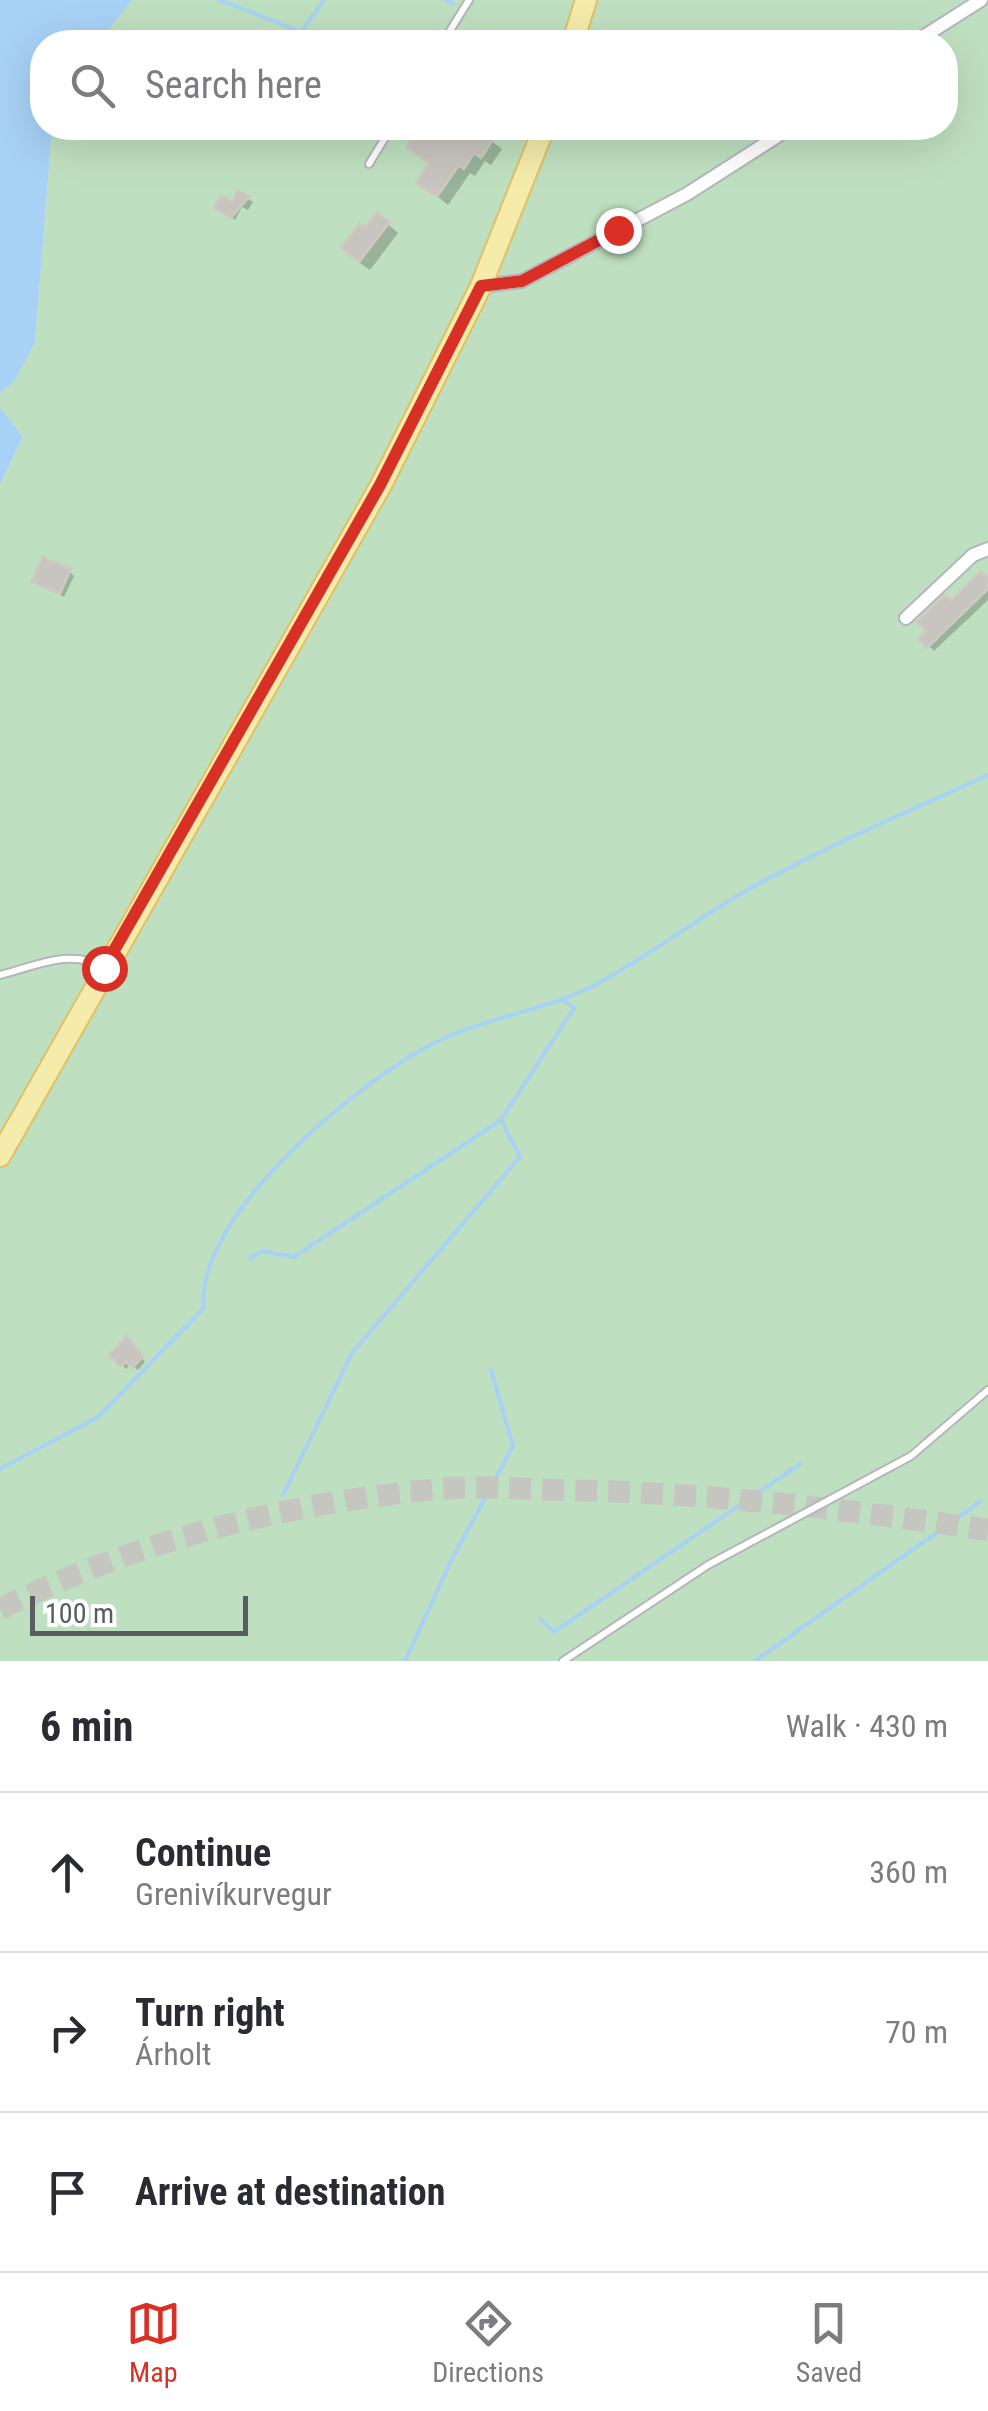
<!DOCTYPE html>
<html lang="en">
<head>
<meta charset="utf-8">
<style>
	:root { --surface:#fff; --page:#f7f7f7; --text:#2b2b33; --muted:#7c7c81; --line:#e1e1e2; --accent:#d93025 }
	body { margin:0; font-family:"Roboto Condensed",sans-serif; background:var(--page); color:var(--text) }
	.scale { position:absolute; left:30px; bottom:25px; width:218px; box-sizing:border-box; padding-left:10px; border:5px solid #595c60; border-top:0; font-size:28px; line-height:35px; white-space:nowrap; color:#595c60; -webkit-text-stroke:8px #fff; paint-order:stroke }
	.stop { position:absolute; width:30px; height:30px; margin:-22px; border:8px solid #d93025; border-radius:50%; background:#fff }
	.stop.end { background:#d93025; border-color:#fff; box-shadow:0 2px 10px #0008 }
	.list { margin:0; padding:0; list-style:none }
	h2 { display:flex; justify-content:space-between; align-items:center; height:130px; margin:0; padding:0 40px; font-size:42px }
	h2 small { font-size:32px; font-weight:400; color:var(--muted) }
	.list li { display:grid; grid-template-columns:65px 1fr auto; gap:30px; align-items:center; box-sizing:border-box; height:160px; padding:0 40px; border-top:2px solid var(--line) }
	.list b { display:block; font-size:38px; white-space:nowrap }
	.list p { margin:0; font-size:32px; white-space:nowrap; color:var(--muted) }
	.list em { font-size:32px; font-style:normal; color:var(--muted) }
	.icon { flex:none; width:55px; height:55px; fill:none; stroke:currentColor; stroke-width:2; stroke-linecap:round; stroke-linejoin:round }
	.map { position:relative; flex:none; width:988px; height:1661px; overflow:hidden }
	.search { position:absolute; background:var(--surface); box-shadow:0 10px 40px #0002; left:30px; right:30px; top:30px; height:110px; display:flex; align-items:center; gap:25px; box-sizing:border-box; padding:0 35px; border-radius:40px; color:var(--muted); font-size:38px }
	.sheet { height:610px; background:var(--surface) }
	nav { display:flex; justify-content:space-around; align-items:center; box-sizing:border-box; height:140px; border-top:2px solid var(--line); background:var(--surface); font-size:28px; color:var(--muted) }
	nav a { display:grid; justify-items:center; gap:5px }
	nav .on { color:var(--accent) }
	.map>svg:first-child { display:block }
</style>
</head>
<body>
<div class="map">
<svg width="988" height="1661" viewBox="0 0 988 1661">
	<rect width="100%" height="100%" fill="#ebe9e1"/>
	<polygon fill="#bfe0c0" points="132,0 988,0 988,1661 0,1661 0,484 23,437 0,407 0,393 14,382 35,343 52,128 946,128 946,42 99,42"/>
	<g fill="#a7d1f5">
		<polygon points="0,0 132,0 99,42 42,42 42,128 52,128 35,343 14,382 0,393"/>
		<polygon points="0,407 23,437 0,484"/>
	</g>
	<g fill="#0003">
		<polygon points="417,128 475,128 502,149 491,165 485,161 475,176 470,173 448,205 419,182 431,165 410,148"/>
		<polygon points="239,193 253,202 248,210 242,207 235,220 217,208 233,204"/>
		<polygon points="388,224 398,233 370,270 353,258 365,230"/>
		<polygon points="70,572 74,576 64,597 34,581"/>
		<polygon points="988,581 988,600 934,651 922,639 951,604"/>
		<polygon points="131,1344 145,1362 138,1370 131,1364 126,1369 112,1355"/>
	</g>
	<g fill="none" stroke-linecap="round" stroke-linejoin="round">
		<g stroke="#a7d1f5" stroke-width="4">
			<polyline points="220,0 301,32 324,0"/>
			<polyline points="447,0 453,4"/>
			<polyline points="250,1258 262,1251 294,1257 501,1120 574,1008 563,999"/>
			<path d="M0,1469L98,1417L204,1308C193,1216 366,1073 445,1038C493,1016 547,1010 595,985C648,957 696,919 749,889C826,846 908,812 988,775"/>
			<polyline points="283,1495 352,1353 520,1157 501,1120"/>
			<polyline points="540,1619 554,1632 800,1464"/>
			<polyline points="405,1661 450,1563 513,1446 491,1370"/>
			<polyline points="755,1661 980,1502"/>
		</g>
	</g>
	<g fill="#c8c5c0" stroke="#cecac0" stroke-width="2.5">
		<polygon points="414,128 479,128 494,138 481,158 474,153 464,169 459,165 437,197 416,183 429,163 407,148"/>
		<polygon points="238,190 250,196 231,218 214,208 221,195 232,201"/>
		<polygon points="377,212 390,222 359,262 341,248 360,223 365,227"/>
		<polygon points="43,557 71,569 60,594 31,582"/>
		<polygon points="981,571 988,578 988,589 927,648 918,639 926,631 917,622 945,595 951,600"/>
		<polygon points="127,1336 143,1357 132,1368 126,1362 120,1367 109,1355"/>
	</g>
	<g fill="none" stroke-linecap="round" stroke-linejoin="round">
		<path stroke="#c6c6c1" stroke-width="22" stroke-dasharray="22 11" stroke-linecap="butt" d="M0,1609C140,1539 296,1500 452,1488C486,1486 523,1489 558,1490C702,1492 845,1509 988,1530"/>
		<g stroke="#b3b6ba" stroke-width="10">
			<g id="lane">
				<polyline points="443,42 469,0"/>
				<polyline points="369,164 391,128"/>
				<path d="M0,975C36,966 70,948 104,967"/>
				<polyline points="563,1661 708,1565 911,1456 988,1390"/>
			</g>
		</g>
		<g stroke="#b3b6ba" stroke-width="16">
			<g id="street">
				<polyline points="915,42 981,0"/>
				<polyline points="481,286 522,281 687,194 790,128"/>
				<polyline points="906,618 973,555 988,549"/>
			</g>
		</g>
		<g stroke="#e0c064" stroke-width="24">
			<g id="primary">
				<polyline points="573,42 586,0"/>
				<polyline points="0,1156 381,485 481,286 544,128"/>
			</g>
		</g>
		<use href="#lane" stroke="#fff" stroke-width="6"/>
		<use href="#street" stroke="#fff" stroke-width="12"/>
		<use href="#primary" stroke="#f5ebab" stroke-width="20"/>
	</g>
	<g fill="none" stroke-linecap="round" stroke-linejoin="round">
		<polyline stroke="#d93025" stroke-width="12" points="104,968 380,485 481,286 522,281 618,230"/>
	</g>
</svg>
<div class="scale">100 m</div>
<div class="stop" style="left:104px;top:968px"></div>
<div class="stop end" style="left:618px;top:230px"></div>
<div class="search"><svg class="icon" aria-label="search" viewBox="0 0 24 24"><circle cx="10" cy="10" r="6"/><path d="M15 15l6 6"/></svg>Search here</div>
</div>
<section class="sheet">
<h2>6 min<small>Walk · 430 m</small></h2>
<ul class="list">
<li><svg class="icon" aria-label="ahead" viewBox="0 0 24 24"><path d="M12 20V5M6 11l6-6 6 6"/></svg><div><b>Continue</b><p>Grenivíkurvegur</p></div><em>360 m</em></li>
<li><svg class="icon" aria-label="right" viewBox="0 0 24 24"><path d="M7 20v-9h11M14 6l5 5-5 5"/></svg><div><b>Turn right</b><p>Árholt</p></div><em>70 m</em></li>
<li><svg class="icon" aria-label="arrive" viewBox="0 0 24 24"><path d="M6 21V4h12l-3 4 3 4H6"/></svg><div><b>Arrive at destination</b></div></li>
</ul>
</section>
<nav>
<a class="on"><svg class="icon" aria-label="map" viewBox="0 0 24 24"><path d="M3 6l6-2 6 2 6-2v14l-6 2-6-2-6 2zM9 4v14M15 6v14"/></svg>Map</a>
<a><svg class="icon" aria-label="directions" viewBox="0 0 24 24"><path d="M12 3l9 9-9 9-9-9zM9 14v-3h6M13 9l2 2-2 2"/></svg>Directions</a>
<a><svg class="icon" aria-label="saved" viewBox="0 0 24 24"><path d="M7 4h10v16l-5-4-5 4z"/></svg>Saved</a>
</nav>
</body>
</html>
